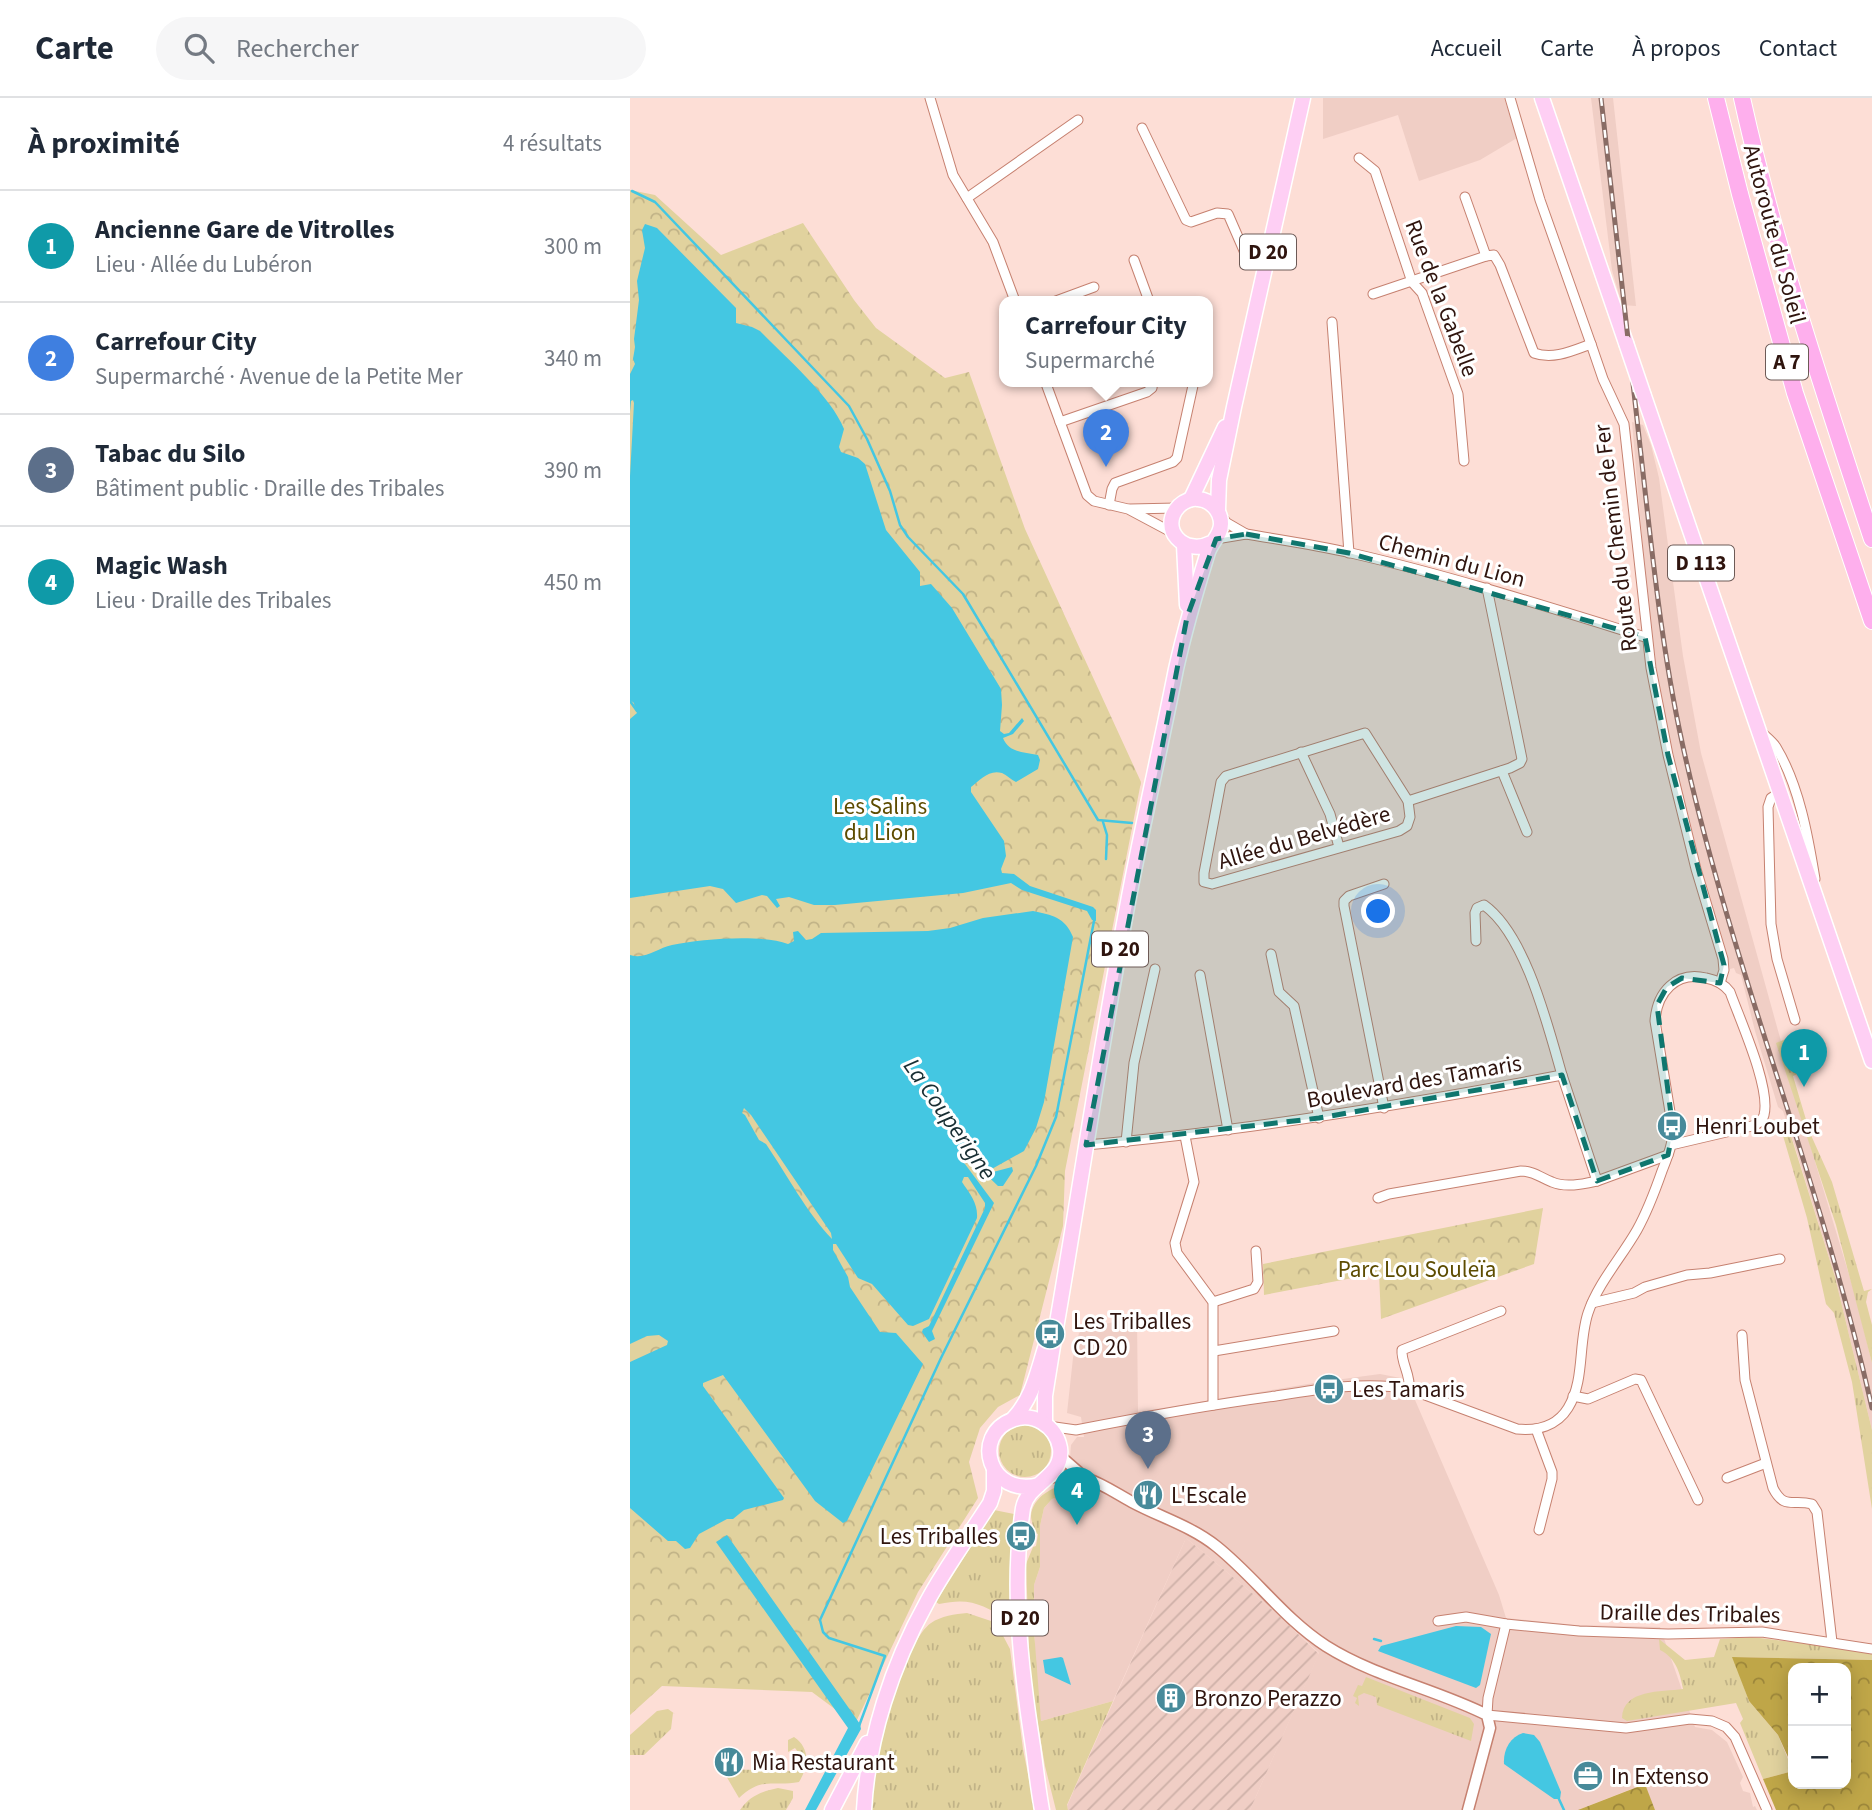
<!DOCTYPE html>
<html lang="fr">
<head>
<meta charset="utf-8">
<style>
	:root { --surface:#fff; --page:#f6f6f7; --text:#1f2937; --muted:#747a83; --line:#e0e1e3; --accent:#b45309 }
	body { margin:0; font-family:"Source Sans 3",sans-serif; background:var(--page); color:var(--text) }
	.controls { position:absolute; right:21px; bottom:21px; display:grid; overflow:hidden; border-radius:14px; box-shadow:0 4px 18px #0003 }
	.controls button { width:63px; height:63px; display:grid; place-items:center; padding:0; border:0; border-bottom:2px solid var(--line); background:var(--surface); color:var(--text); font:35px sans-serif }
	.you { position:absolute; left:749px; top:814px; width:24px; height:24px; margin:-18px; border:5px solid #fff; border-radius:50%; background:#1a73e8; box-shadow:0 0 0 10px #1a73e833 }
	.badge { display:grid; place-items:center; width:46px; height:46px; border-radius:50%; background:var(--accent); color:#fff; font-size:23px; font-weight:700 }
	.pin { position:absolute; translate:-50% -58px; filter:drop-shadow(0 2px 4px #0008) }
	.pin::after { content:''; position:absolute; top:37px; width:24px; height:21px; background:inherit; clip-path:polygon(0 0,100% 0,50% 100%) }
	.popup { position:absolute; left:369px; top:198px; width:214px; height:91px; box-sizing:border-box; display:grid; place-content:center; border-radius:14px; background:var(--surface); filter:drop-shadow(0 2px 5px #0005); font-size:23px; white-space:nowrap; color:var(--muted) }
	.popup b { font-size:26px; color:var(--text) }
	.popup::after { content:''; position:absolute; left:50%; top:100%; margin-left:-14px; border:14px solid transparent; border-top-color:var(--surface) }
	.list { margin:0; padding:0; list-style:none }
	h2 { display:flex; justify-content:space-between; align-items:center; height:91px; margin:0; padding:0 28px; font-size:30px }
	h2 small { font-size:23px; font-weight:400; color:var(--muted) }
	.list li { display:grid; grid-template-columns:46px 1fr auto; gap:21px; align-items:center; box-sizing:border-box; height:112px; padding:0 28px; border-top:2px solid var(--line) }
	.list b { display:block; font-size:26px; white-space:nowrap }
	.list p { margin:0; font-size:23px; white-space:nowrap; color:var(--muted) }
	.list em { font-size:23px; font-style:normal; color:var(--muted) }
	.icon { flex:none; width:38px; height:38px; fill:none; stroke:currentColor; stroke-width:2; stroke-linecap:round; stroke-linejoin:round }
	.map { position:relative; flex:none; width:1242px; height:1712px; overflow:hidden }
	header { display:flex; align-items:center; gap:42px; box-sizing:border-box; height:98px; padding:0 35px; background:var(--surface); border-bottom:2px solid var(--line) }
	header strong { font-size:33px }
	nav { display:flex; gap:38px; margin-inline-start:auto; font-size:24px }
	.search { width:490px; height:63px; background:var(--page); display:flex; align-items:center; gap:18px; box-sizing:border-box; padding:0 24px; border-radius:38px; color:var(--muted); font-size:26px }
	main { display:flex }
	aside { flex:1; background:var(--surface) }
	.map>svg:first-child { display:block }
</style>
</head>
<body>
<header>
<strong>Carte</strong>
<div class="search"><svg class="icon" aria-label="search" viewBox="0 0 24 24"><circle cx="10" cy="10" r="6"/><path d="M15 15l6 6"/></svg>Rechercher</div>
<nav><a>Accueil</a><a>Carte</a><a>À propos</a><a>Contact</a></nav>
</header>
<main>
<aside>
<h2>À proximité<small>4 résultats</small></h2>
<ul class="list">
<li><span class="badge" style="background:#0f9aa8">1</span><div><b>Ancienne Gare de Vitrolles</b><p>Lieu · Allée du Lubéron</p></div><em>300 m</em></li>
<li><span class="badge" style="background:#3f7fe0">2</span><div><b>Carrefour City</b><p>Supermarché · Avenue de la Petite Mer</p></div><em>340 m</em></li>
<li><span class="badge" style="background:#5c6f8a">3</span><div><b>Tabac du Silo</b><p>Bâtiment public · Draille des Tribales</p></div><em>390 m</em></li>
<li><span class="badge" style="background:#0f9aa8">4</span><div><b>Magic Wash</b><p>Lieu · Draille des Tribales</p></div><em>450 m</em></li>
</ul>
</aside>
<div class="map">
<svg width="1242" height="1712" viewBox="0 0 1242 1712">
	<defs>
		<pattern id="industrial-furrows" width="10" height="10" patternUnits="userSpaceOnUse" patternTransform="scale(1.75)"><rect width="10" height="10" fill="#f0cec5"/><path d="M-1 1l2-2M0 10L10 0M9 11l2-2" fill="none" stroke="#ceb0a8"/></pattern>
		<pattern id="grass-tufts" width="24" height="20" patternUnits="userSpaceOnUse" patternTransform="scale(1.75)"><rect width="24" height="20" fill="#e1d29e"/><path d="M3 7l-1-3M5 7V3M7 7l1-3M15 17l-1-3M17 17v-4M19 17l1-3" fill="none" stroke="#c1b387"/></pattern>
		<pattern id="forest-crowns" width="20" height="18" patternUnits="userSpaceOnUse" patternTransform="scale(1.75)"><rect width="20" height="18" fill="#bfa648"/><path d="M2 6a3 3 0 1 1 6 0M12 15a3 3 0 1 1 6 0" fill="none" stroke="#9c863a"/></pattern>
		<pattern id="park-crowns" width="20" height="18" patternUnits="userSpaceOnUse" patternTransform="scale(1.75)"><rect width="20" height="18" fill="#e1d29e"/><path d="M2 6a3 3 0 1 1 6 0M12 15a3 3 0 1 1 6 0" fill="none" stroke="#c1b387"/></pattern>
	</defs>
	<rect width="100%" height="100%" fill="#fdded6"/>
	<g fill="#f0cec5">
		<polygon points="693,0 874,0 887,40 850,62 789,83 768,17 693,41"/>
		<polygon points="961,0 983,0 1006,208 992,207 982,172"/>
		<polygon points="1002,324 1013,327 1021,347 1029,380 1053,558 1071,655 1177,1037 1226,1200 1242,1265 1242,1332 1205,1179 1167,1055 1153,1013 1148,1009 1125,933 1111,877 1106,875 1104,870 1100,871 1066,754 1039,640 1020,533"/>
		<polygon points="507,1220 508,1314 690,1284 696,1281 698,1283 750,1276 776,1281 869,1497 876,1520 946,1527 1030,1529 1065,1629 1082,1632 1097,1644 1113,1679 1110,1685 1113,1693 1120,1695 1123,1709 1125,1708 1127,1712 1025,1712 1014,1686 948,1712 620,1712 689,1555 646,1515 556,1440 483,1603 411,1623 405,1567 404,1487 410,1469 410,1428 414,1410 422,1401 437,1396 441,1347 447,1339 454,1339 451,1319 437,1315 443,1260 449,1235 457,1229"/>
	</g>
	<polygon fill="url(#industrial-furrows)" points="556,1440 646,1515 689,1556 620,1712 438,1712 437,1708"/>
	<g fill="url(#grass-tufts)">
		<polygon points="1158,940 1162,946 1170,975 1163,978 1180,1035 1202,1084 1234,1193 1242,1191 1238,1194 1236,1204 1242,1227 1242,1265 1206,1127 1146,945"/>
		<polygon points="1156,1022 1205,1179 1242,1332 1242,1411 1222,1284 1204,1215 1196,1206 1177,1120 1149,1024"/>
		<circle cx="395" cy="1353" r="26"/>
		<path d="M443,1386L457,1391L454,1398L437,1396L422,1401L414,1410L410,1428V1469L404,1487V1533L411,1623L483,1603L437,1707L438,1712H426L415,1668L400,1580L396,1466L403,1449L406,1448L408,1436L404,1435C404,1429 401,1423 401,1418C402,1399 425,1386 443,1386Z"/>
		<path d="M364,1412L384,1416L380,1460L379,1522C352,1507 341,1499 309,1506L306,1504Z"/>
		<path d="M337,1515L361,1523L370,1532L380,1551L393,1651L405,1712H241C242,1699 242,1687 244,1674C248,1643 276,1542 301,1525C311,1518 325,1516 337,1515Z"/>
		<path d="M1122,1539L1242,1554V1562L1103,1559L1119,1603L1148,1637L1163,1673L1133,1681L1110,1625L1113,1621L1106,1605L997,1623L992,1620C993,1591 1031,1594 1053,1591C1050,1575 1046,1560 1030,1552L1029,1541L1055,1562L1084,1559L1090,1541Z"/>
		<polygon points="736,1579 840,1620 844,1626 841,1643 747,1607 746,1599 734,1595 728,1598 729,1608 725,1605 727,1600 723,1598 728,1587 732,1588"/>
		<polygon points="38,1611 45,1616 43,1615 41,1631 14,1657 0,1657 0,1637 27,1613"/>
		<path d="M164,1639C181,1650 178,1670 169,1684C143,1689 132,1678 109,1700L92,1671L162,1673L163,1659L168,1654L165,1650L158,1654V1642Z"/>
		<path d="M148,1690L163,1693V1700L156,1712H110C119,1698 133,1693 148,1690Z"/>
	</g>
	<g fill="url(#forest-crowns)">
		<polygon points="1102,1559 1242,1562 1242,1712 1146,1712 1133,1681 1163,1673 1163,1686 1216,1686 1216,1570 1163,1570 1163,1670 1148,1637 1119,1603"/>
		<polygon points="1015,1686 1025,1712 948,1712"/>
	</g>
	<g fill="url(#park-crowns)">
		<polygon points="0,92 25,97 91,157 173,125 224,202 246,230 315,280 339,274 395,431 511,684 435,1073 433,1128 390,1297 368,1309 350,1330 339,1364 348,1400 288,1494 225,1626 182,1594 32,1588 0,1617"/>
		<polygon points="913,1110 904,1166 751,1221 749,1175 634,1197 633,1166"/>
	</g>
	<g fill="#44c7e2" fill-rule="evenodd">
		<path d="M15,126L27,130L106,210V225L122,229L130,233C155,259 201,298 214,331L209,349L211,354L228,360L235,366L256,432L290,474V488L301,486L322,510L371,591L372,607L370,633L374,636L379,635L392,620L394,623L383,636L373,640C379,655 394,654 408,657L410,662L408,671L386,684C381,682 377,677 372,675C359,671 350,682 341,689V694L374,743L376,758L371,771L372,775L384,776L400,788L463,809L466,812V823L462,822L457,813L392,792L381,785L333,795L205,807H184L159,799L146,801L150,808L147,810L137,798L132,797L106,805L93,791L80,788L0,800V621L7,615L4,605L0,602V378L4,305L3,302L1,303L0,314V276L5,266L3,261L5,249L4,241L9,202L7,183L15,150L12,132Z"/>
		<path d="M403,813C422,817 435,819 443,839L414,1004L406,1030L394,1053L360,1072L363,1074L382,1069L383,1073L373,1088H368L342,1063L335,1060L332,1062L364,1105L302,1233L305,1241L299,1244L292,1234L293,1231L299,1228L355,1110V1105L338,1079H334L332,1084C340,1096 348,1105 347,1120L299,1221L283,1228L278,1227L242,1186L228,1180L206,1146H203V1152L218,1179L220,1189L250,1234L266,1235L293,1266L217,1423L213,1425L185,1403L93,1277L73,1285V1288L154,1400L153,1402L114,1412L103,1421H97L69,1436L60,1450L55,1451L46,1443H38L0,1410V1264L37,1247L38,1243L29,1237L17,1238L0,1246V857C16,862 27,850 42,847C71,841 131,836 158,846L164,843L163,834L168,833L176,842L182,841L191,835L298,833L320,830L353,820ZM114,1010L121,1017L201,1135L202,1141C177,1115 157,1077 136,1046L129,1042L115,1017L112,1015Z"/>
		<polygon points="97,1437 230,1626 231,1631 186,1712 175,1712 218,1630 86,1444"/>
		<polygon points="826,1528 851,1529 861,1536 850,1587 846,1590 748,1553 751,1548"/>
		<polygon points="431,1559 433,1560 441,1587 415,1575 413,1562"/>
		<path d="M893,1635L904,1637L910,1644L931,1694L930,1701H924L874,1666C873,1652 880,1639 893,1635Z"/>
	</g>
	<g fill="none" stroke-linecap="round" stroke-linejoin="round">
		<g stroke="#44c7e2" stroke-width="2.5">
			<polyline points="2,93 25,104 219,308 237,341 260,393 270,427 278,439 333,496 468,722 502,725"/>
			<polyline points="0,603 7,613"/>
			<polyline points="473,724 477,737 476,761"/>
			<polyline points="744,1541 751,1543"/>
			<polyline points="229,1628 255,1558 199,1540 193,1534 190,1522 311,1260 406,1068 426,1019 464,823"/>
			<polyline points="928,1699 934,1712"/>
		</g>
		<g stroke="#c68170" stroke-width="11">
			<g id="minor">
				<polyline points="300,0 323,77 363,144 385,203"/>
				<polyline points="880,0 910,102 961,246 973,281 994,326 1021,570 1038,657 1066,771 1093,861 1094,872 1090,885"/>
				<polyline points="512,30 556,122 561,124 587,115 598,116 615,155 636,165"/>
				<polyline points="729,60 745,73 782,184 792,195 828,296 834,363"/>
				<polyline points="835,99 856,158"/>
				<polyline points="337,100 448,22"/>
				<polyline points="504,162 519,203"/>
				<path d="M743,196L856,158L864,157L870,167L904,255C923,262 942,253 961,246"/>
				<polyline points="426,203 464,189"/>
				<polyline points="702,224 719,455"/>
				<polyline points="415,283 457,397 464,403 498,411 543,435"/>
				<polyline points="430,324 517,294 522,290 523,283"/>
				<polyline points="479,407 482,391 485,385 543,364 547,360 564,283"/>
				<polyline points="500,411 547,410"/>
				<path d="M616,436C651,442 686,447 721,455C821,478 918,509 1015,539"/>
				<polyline points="586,441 616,436 597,425 591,418"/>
				<path d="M1130,633C1135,638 1142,643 1146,649C1169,687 1178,738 1185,781"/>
				<polygon points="735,635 778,703 780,719 777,728 769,733 582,786 574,784 574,775 591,684 596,678"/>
				<polyline points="671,654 700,716 709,749"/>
				<polyline points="872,673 897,734"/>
				<polyline points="1149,695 1141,700 1138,709 1141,826 1147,861 1165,922"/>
				<polyline points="778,703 880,670 890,665 892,661 857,490"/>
				<path d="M846,843L845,815L847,810L854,807C896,837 918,929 932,977"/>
				<polyline points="641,856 649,894 664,908 689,1020"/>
				<polyline points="570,877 598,1032"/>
				<polyline points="754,1010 714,808 714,803 719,798 754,786"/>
				<polyline points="555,1038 564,1084 545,1145 547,1155 583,1204 583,1307"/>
				<polyline points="496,1044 504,965 525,871"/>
				<path d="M456,1047C616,1033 774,1007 932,977L967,1083L1038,1057"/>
				<path d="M748,1100L759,1096L891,1073C904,1073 911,1080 922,1084C936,1090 953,1086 967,1083"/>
				<polyline points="583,1204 624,1191 628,1184 626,1153"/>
				<polyline points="962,1205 1004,1195 1015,1189 1057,1177 1080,1175 1150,1161"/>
				<path d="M1112,1237L1115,1282L1143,1390C1154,1412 1163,1401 1182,1406L1187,1414L1202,1544"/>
				<polyline points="584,1253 704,1233"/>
				<path d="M779,1291C781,1277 771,1265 772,1252L871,1213"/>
				<polyline points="943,1298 958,1301 1005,1281 1011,1282 1068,1402"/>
				<path d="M418,1328L446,1332C512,1319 579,1307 646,1298C689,1291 736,1283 779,1291L887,1331C907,1333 927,1328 938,1310C955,1283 948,1245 958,1215C968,1185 991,1160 1007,1132C1017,1114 1025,1093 1032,1073C1037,1060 1043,1046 1043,1032L1025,923C1027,894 1046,873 1076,880C1086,882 1094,886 1100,894C1110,922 1141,990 1134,1017C1132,1024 1128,1026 1122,1028L1041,1047"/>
				<polyline points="906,1331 922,1374 922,1381 909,1432"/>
				<polyline points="1097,1380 1136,1365"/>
				<polyline points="808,1523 836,1519 876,1526 949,1533 1038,1536 1132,1534 1242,1551"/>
				<polyline points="876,1526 858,1600 857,1617 996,1630 1060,1621 1082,1623 1096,1629 1105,1639 1137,1712"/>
			</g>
		</g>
		<g stroke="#c68170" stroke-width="13">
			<g id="tertiary">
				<polyline points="430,1358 454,1379"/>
				<path d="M419,1380C453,1371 473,1388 502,1404C530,1419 561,1428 586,1448C625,1479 654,1521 696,1548C745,1579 805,1591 857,1617L860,1630L838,1712"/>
			</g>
		</g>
		<g stroke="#fff" stroke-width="17">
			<g id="primary">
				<polyline points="912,0 996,245"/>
				<polyline points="1014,298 1242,963"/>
				<polyline points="561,401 595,329"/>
				<polyline points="588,412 589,382 604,309 673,0"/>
				<polyline points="554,447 557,507"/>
				<path d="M383,1321C402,1301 407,1276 415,1250"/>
				<path d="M415,1326V1298L423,1248C450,1093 472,937 502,783C516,712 532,642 546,571C555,531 566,493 578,454C582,443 591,437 591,426C591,413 581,402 568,401C562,400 554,403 549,408C528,430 554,459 581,445"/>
				<path d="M409,1387C359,1400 341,1337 382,1322C403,1313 426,1328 430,1350C434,1380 398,1384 393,1410C381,1489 391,1571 403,1649C406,1670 408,1691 412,1712"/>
				<polyline points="202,1712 237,1645"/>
				<path d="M234,1712C238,1640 262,1567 297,1504C315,1470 339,1438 360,1405L364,1393V1372"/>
			</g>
		</g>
		<g stroke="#fff" stroke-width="18">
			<g id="motorway">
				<polyline points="1086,0 1110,96 1165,295 1242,523"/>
				<path d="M1112,0C1145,149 1194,295 1242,441"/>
			</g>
		</g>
		<use href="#minor" stroke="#fff" stroke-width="9"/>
		<use href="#tertiary" stroke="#fff" stroke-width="10"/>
		<use href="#primary" stroke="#fecff4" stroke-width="14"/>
		<use href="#motorway" stroke="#feafed" stroke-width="16"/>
		<g stroke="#896c65" stroke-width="5">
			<path id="rail" d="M971,0C984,116 997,232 1010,348C1022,453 1032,559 1056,662C1106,881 1193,1090 1242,1310"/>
		</g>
		<use href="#rail" stroke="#fff" stroke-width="2.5" stroke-dasharray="8" stroke-linecap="butt"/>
		<g stroke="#fff" stroke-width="17" stroke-linecap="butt">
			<polyline id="primary-bridge" points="996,245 1014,298"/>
		</g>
		<use href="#primary-bridge" stroke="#fecff4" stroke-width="14"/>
	</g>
	<path fill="#0f766e" fill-opacity="0.2" stroke="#0f766e" stroke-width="5" stroke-dasharray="14 9" stroke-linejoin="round" d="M616,436L719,455L1015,539L1038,657L1094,867L1090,885L1052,880L1037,889L1027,907L1043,1032L1038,1057L967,1083L932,977L689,1020L456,1047L557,519L586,441Z"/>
	<defs>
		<g id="bus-disc" transform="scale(1.575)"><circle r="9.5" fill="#478a9a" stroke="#fff"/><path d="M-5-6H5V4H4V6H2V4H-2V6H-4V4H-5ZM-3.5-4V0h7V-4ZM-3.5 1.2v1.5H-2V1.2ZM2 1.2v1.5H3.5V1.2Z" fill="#fff"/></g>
		<g id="restaurant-disc" transform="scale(1.575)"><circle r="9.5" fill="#478a9a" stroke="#fff"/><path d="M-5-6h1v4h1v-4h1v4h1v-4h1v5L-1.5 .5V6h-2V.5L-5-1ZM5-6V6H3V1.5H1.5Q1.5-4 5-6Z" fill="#fff"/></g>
		<g id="building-disc" transform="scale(1.575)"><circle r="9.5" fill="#478a9a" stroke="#fff"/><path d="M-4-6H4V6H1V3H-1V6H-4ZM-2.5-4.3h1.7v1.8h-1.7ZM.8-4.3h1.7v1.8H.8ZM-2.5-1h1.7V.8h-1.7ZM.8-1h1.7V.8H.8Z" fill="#fff"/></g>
		<g id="office-disc" transform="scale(1.575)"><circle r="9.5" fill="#478a9a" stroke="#fff"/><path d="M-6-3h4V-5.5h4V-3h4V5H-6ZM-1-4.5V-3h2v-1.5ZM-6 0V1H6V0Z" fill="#fff"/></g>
	</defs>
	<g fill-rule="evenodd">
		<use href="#bus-disc" x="1042" y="1028"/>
		<use href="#bus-disc" x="420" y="1236"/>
		<use href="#bus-disc" x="699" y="1291"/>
		<use href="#restaurant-disc" x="518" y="1397"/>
		<use href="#bus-disc" x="391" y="1438"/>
		<use href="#building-disc" x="541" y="1600"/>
		<use href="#restaurant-disc" x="99" y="1664"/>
		<use href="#office-disc" x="958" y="1678"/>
	</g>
	<g text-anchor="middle" stroke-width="6" stroke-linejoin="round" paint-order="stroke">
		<g fill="#fff" stroke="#6d5a56" stroke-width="2">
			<rect x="610" y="136.5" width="56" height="35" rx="5"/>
			<rect x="1136" y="246.5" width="42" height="35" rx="5"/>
			<rect x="1038" y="447.5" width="66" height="35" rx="5"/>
			<rect x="462" y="833.5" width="56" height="35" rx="5"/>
			<rect x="362" y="1502.5" width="56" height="35" rx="5"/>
		</g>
		<g font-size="21" font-weight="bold" fill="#2f140e">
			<text x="638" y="161">D 20</text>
			<text x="1157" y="271">A 7</text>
			<text x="1071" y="472">D 113</text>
			<text x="490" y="858">D 20</text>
			<text x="390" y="1527">D 20</text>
		</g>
		<g font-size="23" fill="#2f140e" stroke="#fff">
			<text transform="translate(1145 136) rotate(75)" y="8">Autoroute du Soleil</text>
			<text transform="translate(812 200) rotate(69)" y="8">Rue de la Gabelle</text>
			<text transform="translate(985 440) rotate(-97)" y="8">Route du Chemin de Fer</text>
			<text transform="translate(822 462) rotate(15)" y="8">Chemin du Lion</text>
			<text transform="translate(674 739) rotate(-16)" y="8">Allée du Belvédère</text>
			<text transform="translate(784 983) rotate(-10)" y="8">Boulevard des Tamaris</text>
			<text transform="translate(1060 1515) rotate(1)" y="8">Draille des Tribales</text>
		</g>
		<g font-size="23" fill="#5d4c00" stroke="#fff">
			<text x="250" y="716">Les Salins<tspan x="250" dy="26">du Lion</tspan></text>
			<text x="787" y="1179">Parc Lou Souleïa</text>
		</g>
		<g font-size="23" fill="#2f140e" stroke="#fff" text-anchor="start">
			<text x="1065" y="1036">Henri Loubet</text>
			<text x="443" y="1231">Les Triballes<tspan x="443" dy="26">CD 20</tspan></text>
			<text x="722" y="1299">Les Tamaris</text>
			<text x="541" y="1405">L'Escale</text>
			<text x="368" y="1446" text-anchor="end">Les Triballes</text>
			<text x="564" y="1608">Bronzo Perazzo</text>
			<text x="122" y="1672">Mia Restaurant</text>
			<text x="981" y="1686">In Extenso</text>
		</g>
		<g font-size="24" font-style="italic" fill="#182e33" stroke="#fff">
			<text transform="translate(320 1021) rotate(55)" y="8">La Couperigne</text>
		</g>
	</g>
</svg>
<div class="controls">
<button>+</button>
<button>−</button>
</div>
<div class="you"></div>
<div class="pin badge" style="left:1174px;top:989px;background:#0f9aa8">1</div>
<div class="pin badge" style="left:476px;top:369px;background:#3f7fe0">2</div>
<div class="popup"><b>Carrefour City</b>Supermarché</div>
<div class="pin badge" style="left:518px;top:1371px;background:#5c6f8a">3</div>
<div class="pin badge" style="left:447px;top:1427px;background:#0f9aa8">4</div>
</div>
</main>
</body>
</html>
